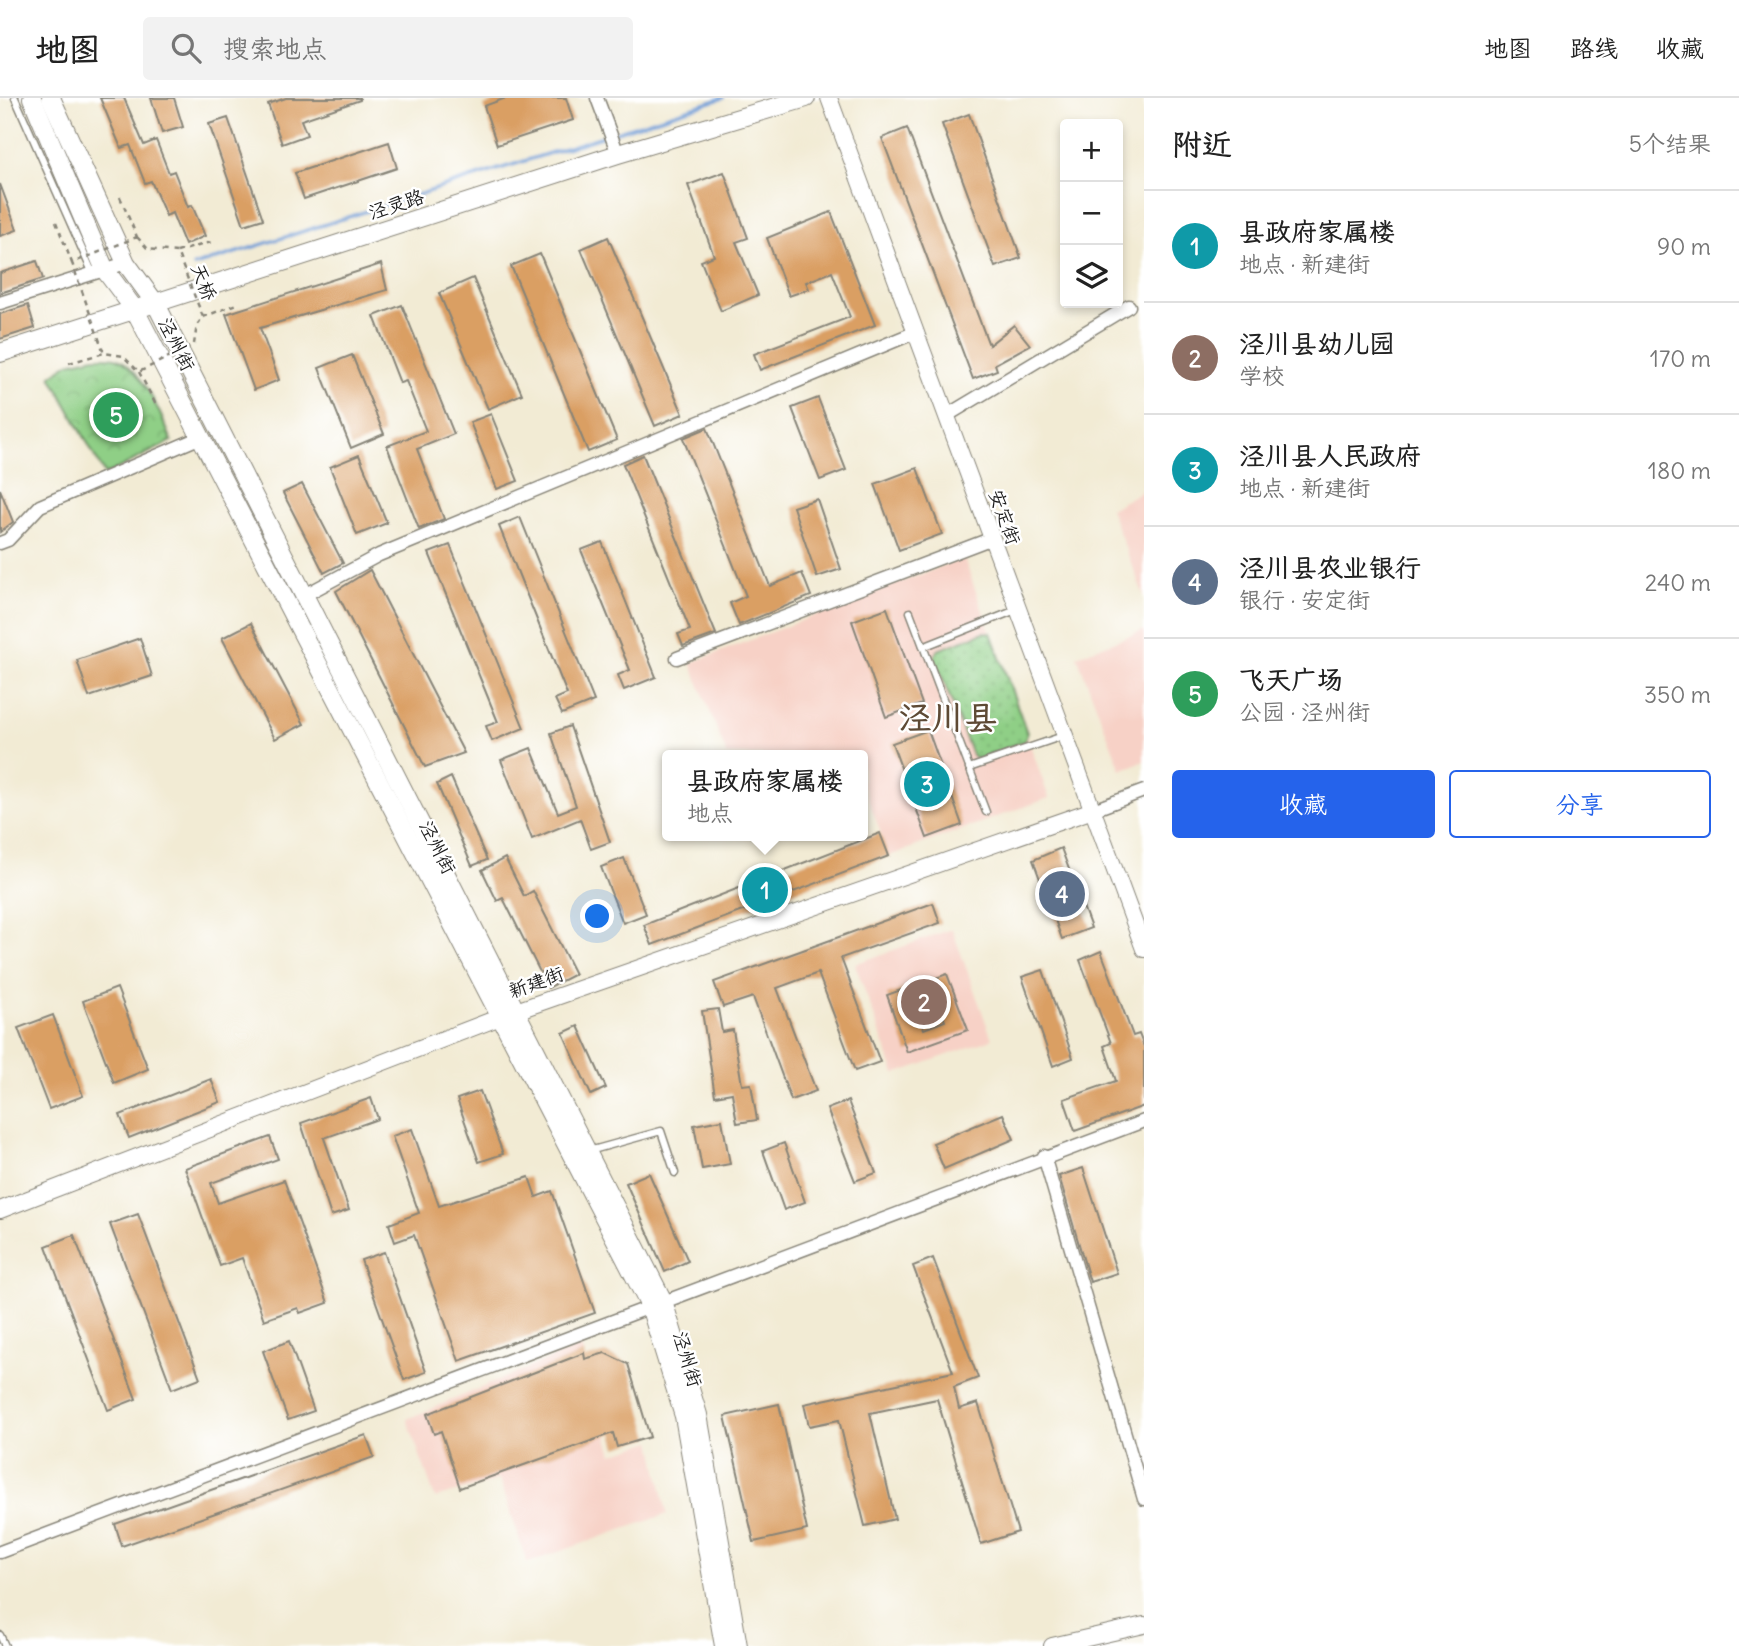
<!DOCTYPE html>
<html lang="zh">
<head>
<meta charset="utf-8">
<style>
	:root { --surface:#fff; --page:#f2f2f2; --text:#222; --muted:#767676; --line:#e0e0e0; --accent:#2563eb }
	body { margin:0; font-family:Delius,"LXGW WenKai TC",sans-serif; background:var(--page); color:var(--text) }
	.controls { position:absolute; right:21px; top:21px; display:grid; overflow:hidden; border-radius:7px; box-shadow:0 4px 10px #0003 }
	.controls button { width:63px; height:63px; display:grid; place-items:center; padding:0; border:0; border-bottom:2px solid var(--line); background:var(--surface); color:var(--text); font:35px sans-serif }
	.you { position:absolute; left:598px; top:819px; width:24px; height:24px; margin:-18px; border:5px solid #fff; border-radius:50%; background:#1a73e8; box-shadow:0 0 0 10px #1a73e833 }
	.badge { display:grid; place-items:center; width:46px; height:46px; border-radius:50%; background:var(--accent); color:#fff; font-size:23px; font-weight:700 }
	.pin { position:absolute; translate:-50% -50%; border:4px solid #fff; box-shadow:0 2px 7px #0006 }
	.popup { position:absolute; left:662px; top:652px; width:206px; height:91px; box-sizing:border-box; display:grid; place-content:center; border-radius:7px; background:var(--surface); filter:drop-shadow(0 2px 5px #0005); font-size:23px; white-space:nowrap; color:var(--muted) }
	.popup b { font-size:26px; color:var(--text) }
	.popup::after { content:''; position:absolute; left:50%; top:100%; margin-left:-14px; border:14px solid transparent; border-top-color:var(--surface) }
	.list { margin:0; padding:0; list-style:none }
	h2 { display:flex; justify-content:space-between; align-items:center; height:91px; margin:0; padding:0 28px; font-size:30px }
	h2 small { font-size:23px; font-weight:400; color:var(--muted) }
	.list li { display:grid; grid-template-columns:46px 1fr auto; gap:21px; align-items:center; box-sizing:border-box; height:112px; padding:0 28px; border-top:2px solid var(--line) }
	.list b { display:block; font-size:26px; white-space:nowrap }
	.list p { margin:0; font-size:23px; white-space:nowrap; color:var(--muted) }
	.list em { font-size:23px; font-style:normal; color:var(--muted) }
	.actions { display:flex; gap:14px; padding:21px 28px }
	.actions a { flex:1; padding:16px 0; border:2px solid var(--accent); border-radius:7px; text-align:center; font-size:24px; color:var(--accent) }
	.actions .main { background:var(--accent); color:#fff }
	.icon { flex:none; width:38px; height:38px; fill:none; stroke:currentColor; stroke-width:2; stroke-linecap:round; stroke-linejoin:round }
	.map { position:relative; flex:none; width:1144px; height:1548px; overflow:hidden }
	header { display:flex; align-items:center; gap:42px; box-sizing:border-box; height:98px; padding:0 35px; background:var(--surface); border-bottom:2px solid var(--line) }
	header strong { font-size:33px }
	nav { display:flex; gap:38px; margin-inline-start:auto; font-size:24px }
	.search { width:490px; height:63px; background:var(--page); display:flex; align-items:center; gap:18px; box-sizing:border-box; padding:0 24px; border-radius:7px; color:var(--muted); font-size:26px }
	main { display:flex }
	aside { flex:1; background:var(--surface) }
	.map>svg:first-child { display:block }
</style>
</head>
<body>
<header>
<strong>地图</strong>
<div class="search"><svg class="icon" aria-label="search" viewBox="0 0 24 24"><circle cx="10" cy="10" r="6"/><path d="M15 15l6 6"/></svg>搜索地点</div>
<nav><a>地图</a><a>路线</a><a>收藏</a></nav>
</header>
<main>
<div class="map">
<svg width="1144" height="1548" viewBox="0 0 1144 1548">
	<defs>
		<pattern id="grass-dots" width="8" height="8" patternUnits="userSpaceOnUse" patternTransform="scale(1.75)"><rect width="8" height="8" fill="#8fcf86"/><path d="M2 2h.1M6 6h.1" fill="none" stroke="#7bb173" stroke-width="1.8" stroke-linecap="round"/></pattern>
		<pattern id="park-crowns" width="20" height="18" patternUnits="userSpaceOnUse" patternTransform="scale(1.75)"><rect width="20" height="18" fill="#8fcf86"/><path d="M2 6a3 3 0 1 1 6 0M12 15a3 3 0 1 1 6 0" fill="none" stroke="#7bb173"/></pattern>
	</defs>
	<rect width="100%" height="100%" fill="#fff"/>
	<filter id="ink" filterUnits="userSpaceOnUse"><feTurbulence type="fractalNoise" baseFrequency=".0143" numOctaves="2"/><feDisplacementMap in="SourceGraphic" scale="14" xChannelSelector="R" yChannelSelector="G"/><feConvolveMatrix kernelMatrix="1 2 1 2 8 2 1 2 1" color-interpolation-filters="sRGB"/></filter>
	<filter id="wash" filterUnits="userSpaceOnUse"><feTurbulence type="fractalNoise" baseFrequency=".00686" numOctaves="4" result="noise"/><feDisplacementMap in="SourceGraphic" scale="28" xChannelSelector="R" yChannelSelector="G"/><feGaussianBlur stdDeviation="1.57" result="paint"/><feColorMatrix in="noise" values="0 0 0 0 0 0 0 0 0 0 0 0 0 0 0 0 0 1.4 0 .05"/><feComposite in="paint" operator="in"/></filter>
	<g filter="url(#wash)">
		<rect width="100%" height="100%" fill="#f2ebd4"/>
		<g fill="#f7d1c6">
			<polygon points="1144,392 1144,498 1110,411"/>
			<polygon points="964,460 1049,700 889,758 863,686 863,657 727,657 691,565"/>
			<polygon points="1144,532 1144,663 1121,672 1077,558"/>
			<polygon points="952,831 992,941 895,976 855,866"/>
			<polygon points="581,1248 613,1356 652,1343 667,1416 527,1465 500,1381 435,1400 407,1321"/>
		</g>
		<polygon fill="url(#grass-dots)" stroke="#567651" stroke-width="2" points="984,534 991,535 1027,635 1025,643 977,661 972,657 934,558 938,552"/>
		<path fill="url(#park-crowns)" stroke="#567651" stroke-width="2" d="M95,259C105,259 114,258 122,263C145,277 162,319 172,343L105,377L51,278L69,265Z"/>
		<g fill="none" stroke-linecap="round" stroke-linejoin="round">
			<polyline stroke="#6e9cd6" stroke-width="3.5" points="194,168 723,0"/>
		</g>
		<g id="blocks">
			<g fill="#da9f64">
				<polygon points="100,0 124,0 144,47 156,42 169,75 174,73 188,109 192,107 205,138 185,147 172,115 166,118 151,83 145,85 130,47 121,50"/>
				<polygon points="151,0 174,0 183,29 162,35"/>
				<polygon points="286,0 360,0 360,2 301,22 307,37 282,46 268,6"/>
				<polygon points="506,0 566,0 573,22 497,47 484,8"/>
				<polygon points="969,16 1021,160 995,169 942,26"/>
				<polygon points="228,20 263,121 244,127 209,26"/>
				<polygon points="907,30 989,247 1014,227 1030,247 995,266 997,272 973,281 882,40"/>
				<polygon points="389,44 397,70 304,101 295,75"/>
				<polygon points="724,74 748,140 736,144 758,197 721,213 701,163 714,158 688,87"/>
				<polygon points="0,86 17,132 0,138"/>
				<polygon points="831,114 875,227 760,272 754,256 850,219 832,174 806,184 809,191 789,198 767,140"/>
				<polygon points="608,139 683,316 655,328 581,151"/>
				<polygon points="540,156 617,342 588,354 511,168"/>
				<polygon points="37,163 43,181 0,195 0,175"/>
				<polygon points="381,166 387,192 260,230 279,282 254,292 226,216"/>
				<polygon points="473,180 522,296 488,311 439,195"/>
				<polygon points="28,207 35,230 0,241 0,216"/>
				<polygon points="402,207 454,336 417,351 444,421 419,431 387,348 426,333 406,283 400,285 374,218"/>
				<polygon points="352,257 384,336 351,350 319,270"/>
				<polygon points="818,300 846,372 820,382 792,310"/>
				<polygon points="491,316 518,383 497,391 470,324"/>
				<polygon points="707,330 770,488 802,475 811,498 739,527 730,505 746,498 683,340"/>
				<polygon points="359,357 387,425 357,437 330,369"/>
				<polygon points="643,357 716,536 683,548 678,536 690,532 623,366"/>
				<polygon points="917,370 942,436 899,452 875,386"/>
				<polygon points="302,386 343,465 324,475 283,395"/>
				<polygon points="0,391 13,424 0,434"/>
				<polygon points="817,401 841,471 817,479 793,409"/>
				<polygon points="520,419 594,603 562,616 555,601 567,596 499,428"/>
				<polygon points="602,444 656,579 624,592 618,577 630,572 581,452"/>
				<polygon points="450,447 524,630 492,643 486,628 498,624 429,455"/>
				<polygon points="370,472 464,655 425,669 336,493"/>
				<polygon points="887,510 922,606 886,619 852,523"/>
				<polygon points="251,525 304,626 275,641 222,540"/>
				<polygon points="140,540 152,578 89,599 77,562"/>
				<polygon points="570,628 610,744 591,751 580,721 532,741 501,662 531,650 558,715 576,708 551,635"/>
				<polygon points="928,632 962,727 927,740 892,645"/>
				<polygon points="451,679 487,762 472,768 437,686"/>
				<polygon points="880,735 889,758 652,847 644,827"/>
				<polygon points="1061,750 1091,830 1062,841 1033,762"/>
				<polygon points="505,760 524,798 533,793 575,876 548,890 503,800 497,803 482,772"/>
				<polygon points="624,760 646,816 623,825 601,769"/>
				<polygon points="933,805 940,825 841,860 880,964 855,973 818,875 777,890 816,993 791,1002 753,899 723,909 714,884"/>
				<polygon points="1101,853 1133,938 1139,936 1144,949 1144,1008 1075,1033 1064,1001 1116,983 1104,948 1111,945 1080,862"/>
				<polygon points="1043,872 1073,960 1053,968 1022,879"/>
				<polygon points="947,876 968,932 907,954 887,897 909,889 924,931 945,923 930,882"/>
				<polygon points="117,890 148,971 114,985 83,903"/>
				<polygon points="718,911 722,934 733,932 742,987 751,986 757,1022 737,1025 732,995 715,998 702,913"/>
				<polygon points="53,917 83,998 49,1011 18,930"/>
				<polygon points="578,928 606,990 591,997 563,935"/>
				<polygon points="211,981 220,1004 129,1040 120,1017"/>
				<polygon points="480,993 503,1056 479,1064 457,1001"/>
				<polygon points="371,1000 378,1021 324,1040 349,1112 331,1118 301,1025"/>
				<polygon points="848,1003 876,1075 855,1083 827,1011"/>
				<polygon points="1003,1016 1014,1041 944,1071 933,1045"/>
				<polygon points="722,1022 730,1066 702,1071 694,1027"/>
				<polygon points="412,1031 439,1108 529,1079 536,1099 552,1093 595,1215 459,1263 414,1137 395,1144 389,1126 419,1115 392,1038"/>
				<polygon points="270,1039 278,1061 211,1085 218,1105 284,1082 328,1205 300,1215 298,1210 264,1222 242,1160 220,1168 185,1070"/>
				<polygon points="784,1045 805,1104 784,1112 763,1053"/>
				<polygon points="1083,1070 1117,1175 1090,1184 1059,1078"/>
				<polygon points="649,1075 688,1163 665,1174 626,1085"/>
				<polygon points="138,1116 200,1280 172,1291 110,1126"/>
				<polygon points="74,1137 136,1301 108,1312 46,1148"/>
				<polygon points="384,1154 426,1274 404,1282 361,1162"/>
				<polygon points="933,1160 978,1280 954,1289 959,1311 978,1305 1018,1434 981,1446 937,1301 870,1315 895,1421 865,1428 839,1322 809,1328 804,1306 953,1274 913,1168"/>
				<polygon points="289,1243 314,1313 288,1322 263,1253"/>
				<polygon points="584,1255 585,1261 605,1255 628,1266 650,1339 617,1349 613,1335 460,1390 441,1333 434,1336 427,1316"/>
				<polygon points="779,1306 807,1432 754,1444 725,1318"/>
				<polygon points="366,1337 374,1359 122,1448 115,1426"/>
			</g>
		</g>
	</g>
	<g filter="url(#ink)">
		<use href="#blocks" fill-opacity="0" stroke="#878478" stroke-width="2"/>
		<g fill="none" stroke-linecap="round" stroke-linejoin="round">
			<g stroke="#878478" stroke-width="9">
				<g id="service">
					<polyline points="15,0 93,176"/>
					<polyline points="910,514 986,714"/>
					<polyline points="923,549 1016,512"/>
					<polyline points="969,670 1063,638"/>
					<polyline points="589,1053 661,1033 675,1075"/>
					<polyline points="0,1537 5,1548"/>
				</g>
			</g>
			<g stroke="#878478" stroke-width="15">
				<g id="minor">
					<polyline points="597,0 618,56"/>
					<polyline points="0,205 126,165"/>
					<polyline points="946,318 1129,208"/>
					<polyline points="0,445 8,442 40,408 201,339"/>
					<polyline points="305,497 379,457 916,234"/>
					<polyline points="677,560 990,441"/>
					<polyline points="1093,712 1144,693"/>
					<polyline points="1044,1058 1144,1401"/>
					<polyline points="0,1454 1144,1023"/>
				</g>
			</g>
			<g stroke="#878478" stroke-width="18">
				<g id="tertiary">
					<polyline points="829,0 1144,851"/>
					<polyline points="0,1112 516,913 1093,712"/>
					<polyline points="1052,1548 1144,1527"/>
				</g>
			</g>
			<g stroke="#878478" stroke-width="20">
				<g id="secondary">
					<polyline points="32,0 105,172 135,212 650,1208 684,1318 724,1548"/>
					<polyline points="51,0 126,165 156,206 663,1203 698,1317 738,1548"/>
					<polyline points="0,255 618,56 806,0"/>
				</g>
			</g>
			<g stroke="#878478" stroke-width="2.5" stroke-dasharray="5 5" stroke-linecap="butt">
				<polyline points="120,99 137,139"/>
				<polyline points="56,124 72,165"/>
				<polyline points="177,154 215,143"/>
				<polyline points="203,219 240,205"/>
				<polyline points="69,265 104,255"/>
				<polyline points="139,274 157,309"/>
			</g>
			<use href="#service" stroke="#fff" stroke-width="6"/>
			<use href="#minor" stroke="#fff" stroke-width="12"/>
			<use href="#tertiary" stroke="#fff" stroke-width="16"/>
			<use href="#secondary" stroke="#fff" stroke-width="18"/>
			<polygon stroke="#878478" stroke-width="2.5" stroke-dasharray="5 5" stroke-linecap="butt" points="137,139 148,151 177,154 203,219 197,227 194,246 139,274 123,258 104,255 72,165"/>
		</g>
	</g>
	<g text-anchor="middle" stroke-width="5" stroke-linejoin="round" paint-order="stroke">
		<g font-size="19" fill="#1c1c1c" stroke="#fff">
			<text transform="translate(396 106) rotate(-18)" y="7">泾灵路</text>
			<text transform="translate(204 184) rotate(68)" y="7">天桥</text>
			<text transform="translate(177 246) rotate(63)" y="7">泾州街</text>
			<text transform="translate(1005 419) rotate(70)" y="7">安定街</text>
			<text transform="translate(438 749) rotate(63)" y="7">泾州街</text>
			<text transform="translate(536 884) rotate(-20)" y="7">新建街</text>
			<text transform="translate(688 1261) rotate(73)" y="7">泾州街</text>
		</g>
		<g font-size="33" font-weight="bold" fill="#5e4a35" stroke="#fff">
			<text x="948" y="631">泾川县</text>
		</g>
	</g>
</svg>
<div class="controls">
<button>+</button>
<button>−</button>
<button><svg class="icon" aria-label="layers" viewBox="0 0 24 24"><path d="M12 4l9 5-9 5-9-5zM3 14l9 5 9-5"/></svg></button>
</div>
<div class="you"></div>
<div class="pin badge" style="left:765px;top:792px;background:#0f9aa8">1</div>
<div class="popup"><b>县政府家属楼</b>地点</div>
<div class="pin badge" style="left:924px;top:904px;background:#8d6e63">2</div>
<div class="pin badge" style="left:927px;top:686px;background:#0f9aa8">3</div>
<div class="pin badge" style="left:1062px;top:796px;background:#5c6f8a">4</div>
<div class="pin badge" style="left:116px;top:317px;background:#2e9e5b">5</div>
</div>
<aside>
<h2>附近<small>5个结果</small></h2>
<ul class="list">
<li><span class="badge" style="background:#0f9aa8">1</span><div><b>县政府家属楼</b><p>地点 · 新建街</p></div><em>90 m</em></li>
<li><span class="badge" style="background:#8d6e63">2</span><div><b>泾川县幼儿园</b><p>学校</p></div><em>170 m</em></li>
<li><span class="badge" style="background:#0f9aa8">3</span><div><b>泾川县人民政府</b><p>地点 · 新建街</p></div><em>180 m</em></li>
<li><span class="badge" style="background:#5c6f8a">4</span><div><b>泾川县农业银行</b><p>银行 · 安定街</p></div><em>240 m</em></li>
<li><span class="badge" style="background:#2e9e5b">5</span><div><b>飞天广场</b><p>公园 · 泾州街</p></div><em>350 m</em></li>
</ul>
<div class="actions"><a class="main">收藏</a><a>分享</a></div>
</aside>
</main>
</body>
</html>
